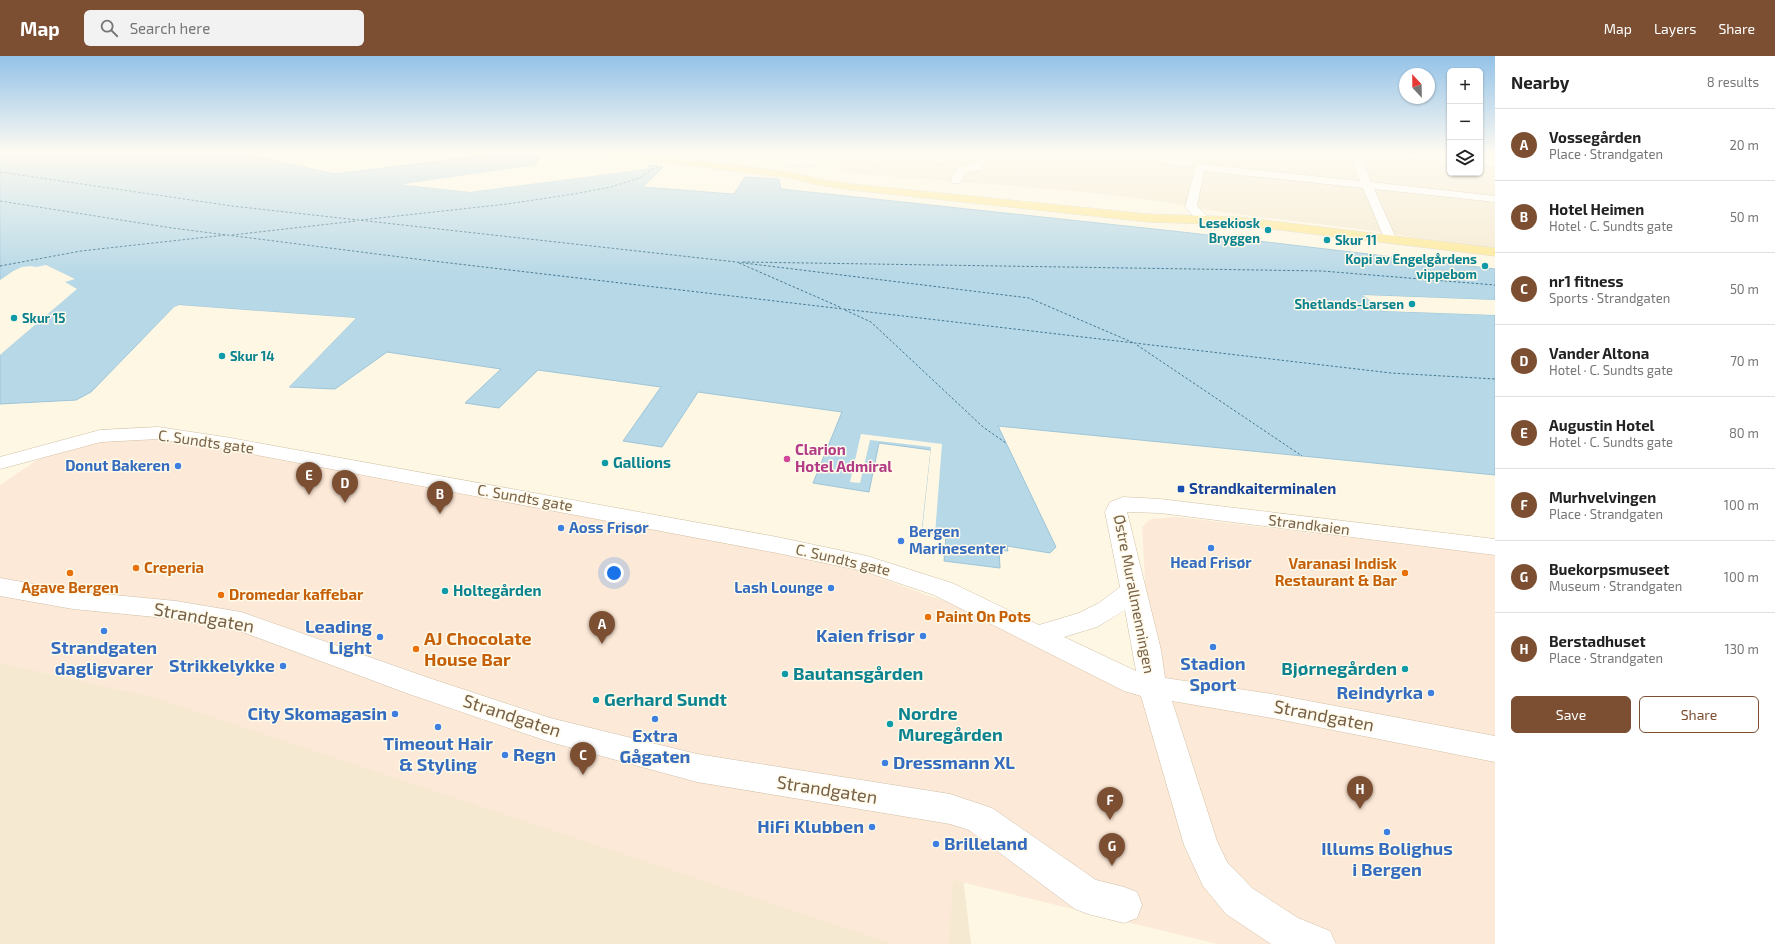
<!DOCTYPE html>
<html lang="en">
<head>
<meta charset="utf-8">
<style>
	:root { --surface:#fff; --page:#f2f2f2; --text:#222; --muted:#767676; --line:#e0e0e0; --accent:#7c4f32 }
	body { margin:0; font-family:"Exo 2",sans-serif; background:var(--page); color:var(--text) }
	.controls { position:absolute; right:12px; top:12px; display:grid; overflow:hidden; border-radius:6px; box-shadow:0 1px 3px #0004 }
	.controls button { width:36px; height:36px; display:grid; place-items:center; padding:0; border:0; border-bottom:1px solid var(--line); background:var(--surface); color:var(--text); font:20px sans-serif }
	.compass { position:absolute; left:1399px; top:12px; width:36px; height:36px; border-radius:50%; background:var(--surface); box-shadow:0 1px 3px #0004; rotate:338deg }
	.you { position:absolute; left:614px; top:517px; width:14px; height:14px; margin:-10px; border:3px solid #fff; border-radius:50%; background:#1a73e8; box-shadow:0 0 0 6px #1a73e833 }
	.badge { display:grid; place-items:center; width:26px; height:26px; border-radius:50%; background:var(--accent); color:#fff; font-size:13px; font-weight:700 }
	.pin { position:absolute; translate:-50% -33px; filter:drop-shadow(0 1px 2px #0008) }
	.pin::after { content:''; position:absolute; top:21px; width:14px; height:12px; background:inherit; clip-path:polygon(0 0,100% 0,50% 100%) }
	.list { margin:0; padding:0; list-style:none }
	h2 { display:flex; justify-content:space-between; align-items:center; height:52px; margin:0; padding:0 16px; font-size:17px }
	h2 small { font-size:13px; font-weight:400; color:var(--muted) }
	.list li { display:grid; grid-template-columns:26px 1fr auto; gap:12px; align-items:center; box-sizing:border-box; height:72px; padding:0 16px; border-top:1px solid var(--line) }
	.list b { display:block; font-size:15px; white-space:nowrap }
	.list p { margin:0; font-size:13px; white-space:nowrap; color:var(--muted) }
	.list em { font-size:13px; font-style:normal; color:var(--muted) }
	.actions { display:flex; gap:8px; padding:12px 16px }
	.actions a { flex:1; padding:9px 0; border:1px solid var(--accent); border-radius:6px; text-align:center; font-size:14px; color:var(--accent) }
	.actions .main { background:var(--accent); color:#fff }
	.icon { flex:none; width:22px; height:22px; fill:none; stroke:currentColor; stroke-width:2; stroke-linecap:round; stroke-linejoin:round }
	.map { position:relative; flex:none; width:1495px; height:888px; overflow:hidden }
	header { display:flex; align-items:center; gap:24px; box-sizing:border-box; height:56px; padding:0 20px; background:var(--accent); color:#fff }
	header strong { font-size:19px }
	nav { display:flex; gap:22px; margin-inline-start:auto; font-size:14px }
	.search { width:280px; height:36px; background:var(--page); display:flex; align-items:center; gap:10px; box-sizing:border-box; padding:0 14px; border-radius:6px; color:var(--muted); font-size:15px }
	main { display:flex }
	aside { flex:1; background:var(--surface) }
	.map>svg:first-child { display:block }
</style>
</head>
<body>
<header>
<strong>Map</strong>
<div class="search"><svg class="icon" aria-label="search" viewBox="0 0 24 24"><circle cx="10" cy="10" r="6"/><path d="M15 15l6 6"/></svg>Search here</div>
<nav><a>Map</a><a>Layers</a><a>Share</a></nav>
</header>
<main>
<div class="map">
<svg width="1495" height="888" viewBox="0 0 1495 888">
	<rect width="100%" height="100%" fill="#fdf7e3"/>
	<g fill="#f5ead1">
		<polygon points="650,96 762,96 711,103"/>
		<polygon points="883,96 1450,96 1450,117 1480,117 1480,96 1495,96 1495,193 1366,174 1199,153 1167,146 1086,136 838,116 841,100 877,105"/>
		<polygon points="0,447 778,495 972,553 955,707 964,830 971,888 0,888"/>
	</g>
	<polygon fill="#fde9d7" points="167,378 854,512 1151,623 1142,471 1151,463 1177,461 1495,499 1495,888 1218,888 953,824 949,888 893,888 156,642 0,607 0,429 58,390"/>
	<polygon fill="#b7d8e7" stroke="#9dc5d9" points="0,96 236,96 334,118 498,98 497,96 544,96 537,108 535,109 403,128 405,129 470,136 647,113 646,109 663,111 643,131 732,138 734,138 745,121 779,123 781,133 1182,176 1495,213 1495,244 1364,239 1383,255 1495,259 1495,419 998,370 1056,491 1050,497 1007,490 1008,495 999,494 1000,512 944,505 946,480 922,476 931,394 879,387 869,436 813,427 842,356 698,336 662,391 623,385 661,331 538,314 499,352 465,347 501,313 387,296 335,333 289,331 356,262 179,249 174,251 91,336 76,344 0,348 0,299 76,233 31,210 13,215 0,224"/>
	<g fill="#fdf7e3">
		<polygon points="544,96 546,96 539,109 536,111 413,128 470,134 644,111 644,109 649,110 647,113 470,136 405,129 403,128 535,109 537,108"/>
		<polygon points="46,209 75,223 65,226 77,233 0,299 0,296 73,233 37,214 31,212 14,216 0,226 0,224 13,215 22,211 31,210 36,211"/>
		<polygon points="1363,239 1495,244 1495,246 1369,241 1384,253 1495,257 1495,259 1383,255"/>
		<polygon points="179,249 356,262 289,331 287,331 352,263 179,251 175,252 99,331 97,331 174,251"/>
		<polygon points="861,378 942,388 935,478 922,476 931,391 870,384 860,427 850,426"/>
	</g>
	<g fill="none" stroke-linecap="round" stroke-linejoin="round">
		<g stroke="#447891" stroke-width="1" stroke-dasharray="2.5 2" stroke-linecap="butt">
			<polyline points="0,116 232,150 736,206 1029,242 1134,287"/>
			<polyline points="0,145 172,172 424,204 1391,317 1495,323"/>
			<polyline points="361,164 507,148 574,138 611,131 639,122 657,110"/>
			<polyline points="232,179 356,165"/>
			<polyline points="743,206 1322,215 1495,229"/>
			<polyline points="739,207 842,252"/>
			<polyline points="0,210 81,195 226,179"/>
			<polyline points="845,254 871,266 983,371 1006,387"/>
			<polyline points="1137,289 1302,400"/>
		</g>
		<g stroke="#cec0aa" stroke-width="1">
			<g id="street">
				<path d="M766,96H776V100C789,104 809,106 821,99V96H831V100C819,115 783,109 768,104Z"/>
				<polygon points="938,96 948,96 943,106 939,107 934,104"/>
				<path d="M979,96H989L982,113C964,118 970,110 960,127H952L951,125C956,113 960,108 974,108Z"/>
				<path d="M1098,96H1130C1125,101 1103,101 1098,96Z"/>
				<path d="M1137,96H1151L1167,101L1194,105L1195,107C1187,116 1149,102 1139,98Z"/>
				<path d="M1349,96H1359L1371,126L1495,140V146L1374,133L1396,182L1394,185H1386L1384,182L1363,132L1204,115L1197,150L1210,163L1208,166C1199,168 1191,158 1185,151L1196,109L1200,108L1360,125Z"/>
				<polygon points="0,522 73,535 176,545 241,556 429,622 550,662 697,698 950,738 992,752 1096,824 1124,831 1137,836 1142,849 1137,862 1124,867 1088,858 1075,853 969,774 950,768 697,726 550,686 409,638 237,574 176,563 73,553 0,540"/>
			</g>
		</g>
		<g stroke="#d2c1a6" stroke-width="1">
			<g id="secondary">
				<polygon points="1356,96 1397,96 1450,100 1450,106 1361,99"/>
				<polygon points="1480,103 1495,104 1495,110 1480,109"/>
				<path d="M158,371L225,381L777,481L867,500L952,527L1039,569L1079,557L1099,547L1120,531L1105,456L1110,446L1123,441L1160,443L1495,483V499L1160,457L1127,456L1161,594L1165,622L1272,638L1495,680V706L1272,662L1172,645L1217,785L1227,806L1252,832L1298,862L1330,875L1336,888H1271L1226,858L1203,830L1184,789L1141,640L1124,635L934,539L863,515L777,497L225,393L158,383L101,386L0,413V401L100,374ZM1125,554L1136,615L1064,581L1097,571Z"/>
			</g>
		</g>
		<g stroke="#ded9d3" stroke-width="1">
			<polygon id="primary" points="598,96 626,96 790,116 818,123 852,128 1148,158 1238,161 1495,192 1495,200 1238,169 1148,166 852,134 818,129 790,122 603,99"/>
		</g>
		<use href="#street" fill="#fff" fill-rule="evenodd"/>
		<use href="#secondary" fill="#fff" fill-rule="evenodd"/>
		<use href="#primary" fill="#fde99a" fill-rule="evenodd"/>
	</g>
	<linearGradient id="sky" x2="0" y2="1"><stop stop-color="#94c2e8"/><stop offset="0.44" stop-color="#fefbf2"/><stop offset="1" stop-color="#fefbf2" stop-opacity="0"/></linearGradient>
	<rect width="1495" height="220" fill="url(#sky)"/>
	<g fill="#0f9aa8" stroke="#fffaea" stroke-width="1.5">
		<circle cx="1268" cy="174" r="4"/>
		<circle cx="1327" cy="184" r="4"/>
		<circle cx="1485" cy="210" r="4"/>
		<circle cx="1412" cy="248" r="4"/>
		<circle cx="14" cy="262" r="4"/>
		<circle cx="222" cy="300" r="4"/>
		<circle cx="605" cy="407" r="4"/>
		<circle cx="445" cy="535" r="4"/>
		<circle cx="1405" cy="613" r="4"/>
		<circle cx="785" cy="618" r="4"/>
		<circle cx="596" cy="644" r="4"/>
		<circle cx="890" cy="668" r="4"/>
	</g>
	<circle fill="#d1479c" stroke="#fffaea" stroke-width="1.5" cx="787" cy="403" r="4"/>
	<g fill="#3f7fe0" stroke="#fffaea" stroke-width="1.5">
		<circle cx="178" cy="410" r="4"/>
		<circle cx="561" cy="472" r="4"/>
		<circle cx="901" cy="485" r="4"/>
		<circle cx="1211" cy="492" r="4"/>
		<circle cx="831" cy="532" r="4"/>
		<circle cx="104" cy="575" r="4"/>
		<circle cx="923" cy="580" r="4"/>
		<circle cx="380" cy="581" r="4"/>
		<circle cx="1213" cy="591" r="4"/>
		<circle cx="283" cy="610" r="4"/>
		<circle cx="1431" cy="637" r="4"/>
		<circle cx="395" cy="658" r="4"/>
		<circle cx="655" cy="663" r="4"/>
		<circle cx="438" cy="671" r="4"/>
		<circle cx="505" cy="699" r="4"/>
		<circle cx="885" cy="707" r="4"/>
		<circle cx="872" cy="771" r="4"/>
		<circle cx="1387" cy="776" r="4"/>
		<circle cx="936" cy="788" r="4"/>
	</g>
	<rect fill="#1a4fb4" stroke="#fffaea" stroke-width="1.5" x="1177" y="429" width="8" height="8" rx="2"/>
	<g fill="#e8710a" stroke="#fffaea" stroke-width="1.5">
		<circle cx="136" cy="512" r="4"/>
		<circle cx="70" cy="517" r="4"/>
		<circle cx="1405" cy="517" r="4"/>
		<circle cx="221" cy="539" r="4"/>
		<circle cx="928" cy="561" r="4"/>
		<circle cx="416" cy="593" r="4"/>
	</g>
	<g text-anchor="middle" stroke-width="3" stroke-linejoin="round" paint-order="stroke">
		<g font-size="13" font-weight="bold" fill="#0d838f" stroke="#fffaea" text-anchor="end">
			<text x="1260" y="172">Lesekiosk<tspan x="1260" dy="15">Bryggen</tspan></text>
			<text x="1335" y="189" text-anchor="start">Skur 11</text>
			<text x="1477" y="208">Kopi av Engelgårdens<tspan x="1477" dy="15">vippebom</tspan></text>
			<text x="1404" y="253">Shetlands-Larsen</text>
			<text x="22" y="267" text-anchor="start">Skur 15</text>
			<text x="230" y="305" text-anchor="start">Skur 14</text>
		</g>
		<g font-size="15" fill="#766048" stroke="#fffaea">
			<text transform="translate(206 386) rotate(8)" y="5">C. Sundts gate</text>
			<text transform="translate(525 442) rotate(10)" y="5">C. Sundts gate</text>
			<text transform="translate(1309 469) rotate(7)" y="5">Strandkaien</text>
			<text transform="translate(843 504) rotate(13)" y="5">C. Sundts gate</text>
			<text transform="translate(1134 538) rotate(79)" y="5">Østre Murallmenningen</text>
		</g>
		<g font-size="15" font-weight="bold" fill="#b23c85" stroke="#fffaea" text-anchor="start">
			<text x="795" y="399">Clarion<tspan x="795" dy="17">Hotel Admiral</tspan></text>
		</g>
		<g font-size="15" font-weight="bold" fill="#0d838f" stroke="#fffaea" text-anchor="start">
			<text x="613" y="412">Gallions</text>
			<text x="453" y="540">Holtegården</text>
		</g>
		<g font-size="15" font-weight="bold" fill="#366cbe" stroke="#fffaea" text-anchor="end">
			<text x="170" y="415">Donut Bakeren</text>
			<text x="569" y="477" text-anchor="start">Aoss Frisør</text>
			<text x="909" y="481" text-anchor="start">Bergen<tspan x="909" dy="17">Marinesenter</tspan></text>
			<text x="1211" y="512" text-anchor="middle">Head Frisør</text>
			<text x="823" y="537">Lash Lounge</text>
		</g>
		<g font-size="15" font-weight="bold" fill="#164399" stroke="#fffaea" text-anchor="start">
			<text x="1189" y="438">Strandkaiterminalen</text>
		</g>
		<g font-size="15" font-weight="bold" fill="#c56008" stroke="#fffaea" text-anchor="start">
			<text x="1397" y="513" text-anchor="end">Varanasi Indisk<tspan x="1397" dy="17">Restaurant &amp; Bar</tspan></text>
			<text x="144" y="517">Creperia</text>
			<text x="70" y="537" text-anchor="middle">Agave Bergen</text>
			<text x="229" y="544">Dromedar kaffebar</text>
			<text x="936" y="566">Paint On Pots</text>
		</g>
		<g font-size="18" fill="#766048" stroke="#fffaea">
			<text transform="translate(204 562) rotate(10)" y="6">Strandgaten</text>
			<text transform="translate(512 660) rotate(18)" y="6">Strandgaten</text>
			<text transform="translate(1324 660) rotate(11)" y="6">Strandgaten</text>
			<text transform="translate(827 734) rotate(9)" y="6">Strandgaten</text>
		</g>
		<g font-size="18" font-weight="bold" fill="#366cbe" stroke="#fffaea" text-anchor="end">
			<text x="372" y="577">Leading<tspan x="372" dy="21">Light</tspan></text>
			<text x="915" y="586">Kaien frisør</text>
			<text x="104" y="598" text-anchor="middle">Strandgaten<tspan x="104" dy="21">dagligvarer</tspan></text>
			<text x="1213" y="614" text-anchor="middle">Stadion<tspan x="1213" dy="21">Sport</tspan></text>
			<text x="275" y="616">Strikkelykke</text>
			<text x="1423" y="643">Reindyrka</text>
			<text x="387" y="664">City Skomagasin</text>
			<text x="655" y="686" text-anchor="middle">Extra<tspan x="655" dy="21">Gågaten</tspan></text>
			<text x="438" y="694" text-anchor="middle">Timeout Hair<tspan x="438" dy="21">&amp; Styling</tspan></text>
			<text x="513" y="705" text-anchor="start">Regn</text>
			<text x="893" y="713" text-anchor="start">Dressmann XL</text>
			<text x="864" y="777">HiFi Klubben</text>
			<text x="944" y="794" text-anchor="start">Brilleland</text>
			<text x="1387" y="799" text-anchor="middle">Illums Bolighus<tspan x="1387" dy="21">i Bergen</tspan></text>
		</g>
		<g font-size="18" font-weight="bold" fill="#c56008" stroke="#fffaea" text-anchor="start">
			<text x="424" y="589">AJ Chocolate<tspan x="424" dy="21">House Bar</tspan></text>
		</g>
		<g font-size="18" font-weight="bold" fill="#0d838f" stroke="#fffaea" text-anchor="start">
			<text x="1397" y="619" text-anchor="end">Bjørnegården</text>
			<text x="793" y="624">Bautansgården</text>
			<text x="604" y="650">Gerhard Sundt</text>
			<text x="898" y="664">Nordre<tspan x="898" dy="21">Muregården</tspan></text>
		</g>
	</g>
</svg>
<div class="controls">
<button>+</button>
<button>−</button>
<button><svg class="icon" aria-label="layers" viewBox="0 0 24 24"><path d="M12 4l9 5-9 5-9-5zM3 14l9 5 9-5"/></svg></button>
</div>
<svg class="compass" viewBox="-18 -18 36 36"><path d="M0-13l5 13h-10z" fill="#e53935"/><path d="M0 13l5-13h-10z" fill="#767676"/></svg>
<div class="you"></div>
<div class="pin badge" style="left:602px;top:588px">A</div>
<div class="pin badge" style="left:440px;top:458px">B</div>
<div class="pin badge" style="left:583px;top:719px">C</div>
<div class="pin badge" style="left:345px;top:447px">D</div>
<div class="pin badge" style="left:309px;top:439px">E</div>
<div class="pin badge" style="left:1110px;top:764px">F</div>
<div class="pin badge" style="left:1112px;top:810px">G</div>
<div class="pin badge" style="left:1360px;top:753px">H</div>
</div>
<aside>
<h2>Nearby<small>8 results</small></h2>
<ul class="list">
<li><span class="badge">A</span><div><b>Vossegården</b><p>Place · Strandgaten</p></div><em>20 m</em></li>
<li><span class="badge">B</span><div><b>Hotel Heimen</b><p>Hotel · C. Sundts gate</p></div><em>50 m</em></li>
<li><span class="badge">C</span><div><b>nr1 fitness</b><p>Sports · Strandgaten</p></div><em>50 m</em></li>
<li><span class="badge">D</span><div><b>Vander Altona</b><p>Hotel · C. Sundts gate</p></div><em>70 m</em></li>
<li><span class="badge">E</span><div><b>Augustin Hotel</b><p>Hotel · C. Sundts gate</p></div><em>80 m</em></li>
<li><span class="badge">F</span><div><b>Murhvelvingen</b><p>Place · Strandgaten</p></div><em>100 m</em></li>
<li><span class="badge">G</span><div><b>Buekorpsmuseet</b><p>Museum · Strandgaten</p></div><em>100 m</em></li>
<li><span class="badge">H</span><div><b>Berstadhuset</b><p>Place · Strandgaten</p></div><em>130 m</em></li>
</ul>
<div class="actions"><a class="main">Save</a><a>Share</a></div>
</aside>
</main>
</body>
</html>
